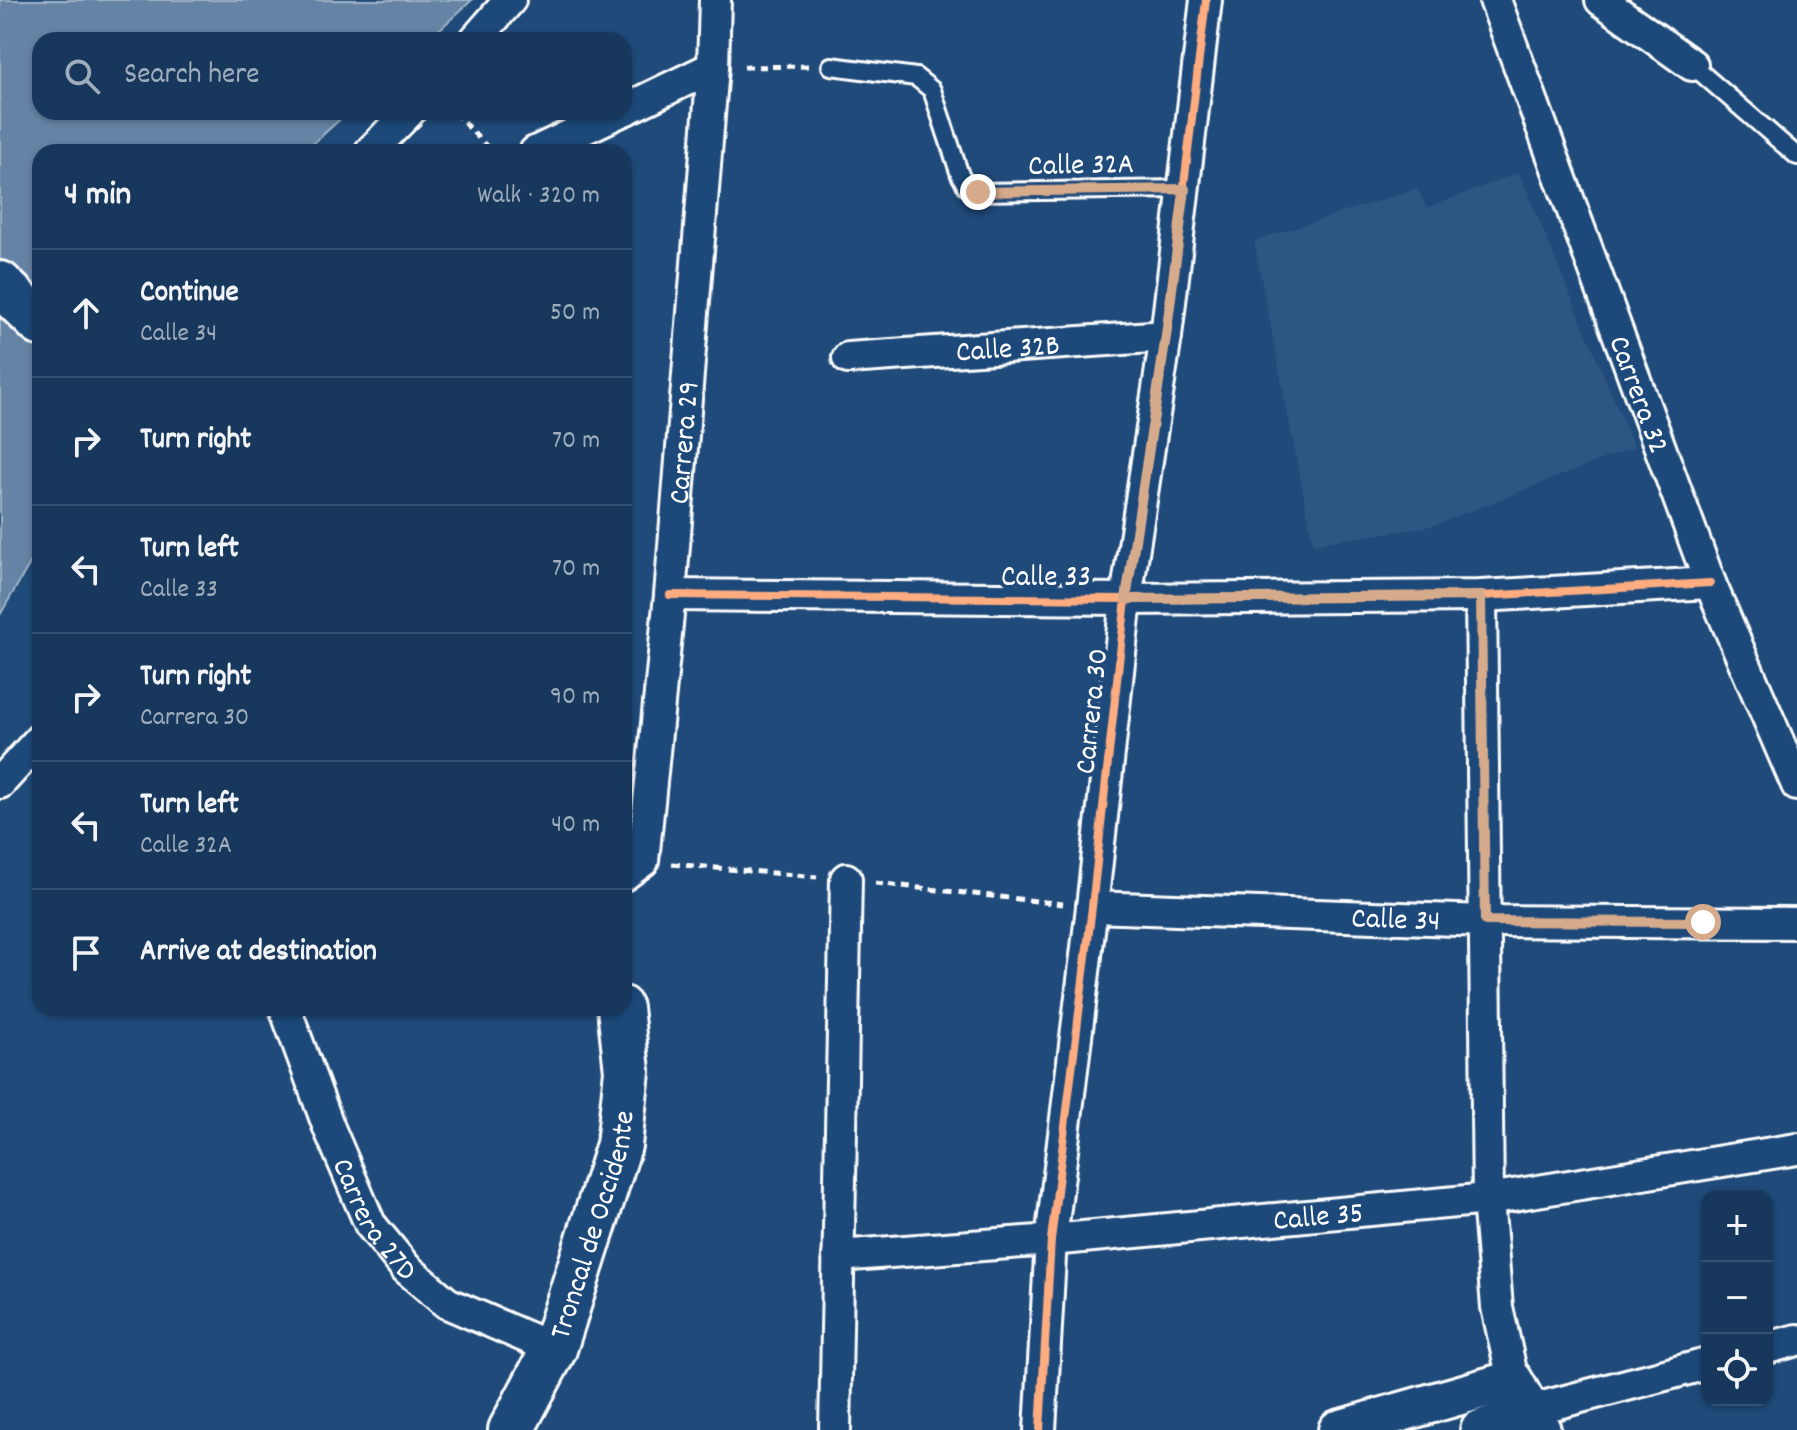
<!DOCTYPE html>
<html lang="en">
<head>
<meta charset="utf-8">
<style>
	:root { --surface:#17385c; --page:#203f62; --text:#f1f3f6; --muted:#9eacbb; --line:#365272 }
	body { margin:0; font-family:Dekko,sans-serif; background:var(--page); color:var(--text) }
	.controls { position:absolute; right:24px; bottom:24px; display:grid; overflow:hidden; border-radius:16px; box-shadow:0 2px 6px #0004 }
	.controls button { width:72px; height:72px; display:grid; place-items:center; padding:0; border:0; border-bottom:2px solid var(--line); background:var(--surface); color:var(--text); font:40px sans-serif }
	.stop { position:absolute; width:24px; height:24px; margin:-18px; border:6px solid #d6ab8b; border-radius:50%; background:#fff }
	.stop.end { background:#d6ab8b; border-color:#fff; box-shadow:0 2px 8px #0008 }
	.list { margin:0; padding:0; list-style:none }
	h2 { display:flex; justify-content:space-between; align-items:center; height:104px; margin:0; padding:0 32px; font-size:34px }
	h2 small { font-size:26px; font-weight:400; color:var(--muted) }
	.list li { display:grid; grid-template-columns:52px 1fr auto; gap:24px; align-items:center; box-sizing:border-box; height:128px; padding:0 32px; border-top:2px solid var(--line) }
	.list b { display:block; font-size:30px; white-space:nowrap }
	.list p { margin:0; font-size:26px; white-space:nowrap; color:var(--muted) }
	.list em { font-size:26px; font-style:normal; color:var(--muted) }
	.icon { flex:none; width:44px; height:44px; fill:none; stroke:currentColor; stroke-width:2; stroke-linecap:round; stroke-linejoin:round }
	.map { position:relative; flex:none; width:1797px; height:1430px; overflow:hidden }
	.search { position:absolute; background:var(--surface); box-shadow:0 2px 6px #0004; left:32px; top:32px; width:600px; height:88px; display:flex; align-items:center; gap:20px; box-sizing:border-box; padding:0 28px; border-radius:24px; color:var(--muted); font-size:30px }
	.panel { position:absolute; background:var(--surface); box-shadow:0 2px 6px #0004; left:32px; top:144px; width:600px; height:872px; border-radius:24px }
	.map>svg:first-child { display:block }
</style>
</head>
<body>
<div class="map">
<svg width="1797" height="1430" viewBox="0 0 1797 1430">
	<rect width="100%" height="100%" fill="#1f4a7a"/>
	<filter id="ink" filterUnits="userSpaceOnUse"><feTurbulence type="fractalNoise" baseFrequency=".0125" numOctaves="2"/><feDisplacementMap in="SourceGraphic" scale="16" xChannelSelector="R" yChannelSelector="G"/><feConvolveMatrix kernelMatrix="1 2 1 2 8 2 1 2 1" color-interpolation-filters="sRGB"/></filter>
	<g filter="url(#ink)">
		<polygon fill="#2e5683" points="1519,172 1634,447 1432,526 1313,544 1254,241 1417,188 1427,208"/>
		<polygon fill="#6583a4" stroke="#a3b5c8" stroke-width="2" points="0,0 472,0 428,40 40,40 40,112 348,112 304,152 40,152 40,546 0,615"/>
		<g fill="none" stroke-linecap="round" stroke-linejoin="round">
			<g stroke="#fff" stroke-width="22">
				<g id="service">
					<polyline points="1692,65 1797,156"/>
					<polyline points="831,66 916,77 932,90 960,175 967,187 978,192 1185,189"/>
				</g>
			</g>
			<g stroke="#fff" stroke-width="36">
				<g id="minor">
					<path id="s1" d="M1495,0L1710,583L1797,785"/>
					<polyline points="1601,0 1692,65"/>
					<polyline points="475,40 510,0"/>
					<polyline points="624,110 713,67"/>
					<polyline points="370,152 409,112"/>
					<polyline points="535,152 619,112"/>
					<path id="s2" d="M848,358L1166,336"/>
					<polyline points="670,595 1126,599 1481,596 1710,583"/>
					<polyline points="1481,596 1488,1199 1497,1307 1513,1380"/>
					<polyline points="0,783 40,739"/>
					<path id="s3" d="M624,875L643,861L670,595L713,67L715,0"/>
					<path id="s4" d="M1092,907L1485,921L1797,923"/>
					<path id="s5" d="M285,1008L329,1128L370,1224L406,1268L447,1303L554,1349"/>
					<path id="s6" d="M838,1256L1051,1240L1488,1199L1797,1149"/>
					<polyline points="1767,1348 1797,1340"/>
					<polyline points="1531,1410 1707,1364"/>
					<polyline points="835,1430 846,879"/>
					<polyline points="1040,1430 1051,1240 1092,907 1126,599 1166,336 1206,0"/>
				</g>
			</g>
			<g stroke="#fff" stroke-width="44">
				<g id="tertiary">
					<polyline points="1338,1430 1513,1380 1541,1430"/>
					<polyline points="1480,1430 1531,1410"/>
				</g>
			</g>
			<g stroke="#fff" stroke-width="50">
				<g id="primary">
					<polyline points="0,284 40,323"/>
					<path id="s7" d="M511,1430L554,1349L619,1145L627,1071L620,1008"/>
				</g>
			</g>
			<g stroke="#fff" stroke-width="5" stroke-dasharray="8 6" stroke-linecap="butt">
				<polyline points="744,67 810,66"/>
				<polyline points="454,112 492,152"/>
				<polyline points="672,864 817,877"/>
				<polyline points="875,883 1063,904"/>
			</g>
			<use href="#service" stroke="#1f4a7a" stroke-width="16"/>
			<use href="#minor" stroke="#1f4a7a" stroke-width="30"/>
			<use href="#tertiary" stroke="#1f4a7a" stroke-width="38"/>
			<use href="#primary" stroke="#1f4a7a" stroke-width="44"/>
			<g stroke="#1f4a7a" stroke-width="13">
				<g id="cycleway">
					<polyline points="670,595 1126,599 1481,596 1710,583"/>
					<polyline points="1040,1430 1051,1240 1092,907 1126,599 1166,336 1206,0"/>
				</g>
			</g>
			<use href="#cycleway" stroke="#ffac80" stroke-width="8"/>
		</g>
	</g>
	<g fill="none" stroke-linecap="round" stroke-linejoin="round" filter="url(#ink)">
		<polyline stroke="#d6ab8b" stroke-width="10" points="978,192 1185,189 1166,336 1126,599 1481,596 1485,921 1703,922"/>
	</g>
	<g text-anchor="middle" stroke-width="8" stroke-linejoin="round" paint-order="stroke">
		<g font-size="30" fill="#fff" stroke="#1f4a7a">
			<text transform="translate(1081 163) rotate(-1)" y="10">Calle 32A</text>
			<text dy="10" stroke="none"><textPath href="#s2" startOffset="160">Calle 32B</textPath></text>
			<text dy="10" stroke="none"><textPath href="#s1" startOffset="420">Carrera 32</textPath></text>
			<text dy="10" stroke="none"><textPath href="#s3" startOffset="444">Carrera 29</textPath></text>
			<text x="1046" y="585">Calle 33</text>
			<text transform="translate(1090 711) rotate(-84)" y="10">Carrera 30</text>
			<text dy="10" stroke="none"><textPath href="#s4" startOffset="304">Calle 34</textPath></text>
			<text dy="10" stroke="none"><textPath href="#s5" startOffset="230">Carrera 27D</textPath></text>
			<text dy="10" stroke="none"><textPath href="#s6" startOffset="482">Calle 35</textPath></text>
			<text dy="10" stroke="none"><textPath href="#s7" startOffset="222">Troncal de Occidente</textPath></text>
		</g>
	</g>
</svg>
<div class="controls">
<button>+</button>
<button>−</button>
<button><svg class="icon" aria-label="locate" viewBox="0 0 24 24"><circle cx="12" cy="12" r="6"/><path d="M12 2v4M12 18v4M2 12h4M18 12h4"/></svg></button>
</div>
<div class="stop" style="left:1703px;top:922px"></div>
<div class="stop end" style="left:978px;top:192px"></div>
<div class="search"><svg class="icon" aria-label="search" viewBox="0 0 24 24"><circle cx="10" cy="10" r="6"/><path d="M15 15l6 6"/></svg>Search here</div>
<section class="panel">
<h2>4 min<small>Walk · 320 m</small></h2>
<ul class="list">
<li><svg class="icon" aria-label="ahead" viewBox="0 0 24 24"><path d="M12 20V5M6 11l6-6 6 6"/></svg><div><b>Continue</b><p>Calle 34</p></div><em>50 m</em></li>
<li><svg class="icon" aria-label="right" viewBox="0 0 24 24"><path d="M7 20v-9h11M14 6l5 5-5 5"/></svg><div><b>Turn right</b></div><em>70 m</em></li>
<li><svg class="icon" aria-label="left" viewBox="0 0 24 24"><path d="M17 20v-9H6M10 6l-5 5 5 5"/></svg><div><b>Turn left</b><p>Calle 33</p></div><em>70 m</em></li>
<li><svg class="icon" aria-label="right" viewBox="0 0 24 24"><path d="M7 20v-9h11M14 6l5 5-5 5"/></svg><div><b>Turn right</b><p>Carrera 30</p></div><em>90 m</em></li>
<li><svg class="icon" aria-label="left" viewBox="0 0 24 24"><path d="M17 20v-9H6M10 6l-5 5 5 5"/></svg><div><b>Turn left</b><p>Calle 32A</p></div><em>40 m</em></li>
<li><svg class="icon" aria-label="arrive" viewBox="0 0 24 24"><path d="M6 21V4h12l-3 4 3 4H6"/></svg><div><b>Arrive at destination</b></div></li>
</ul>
</section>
</div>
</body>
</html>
